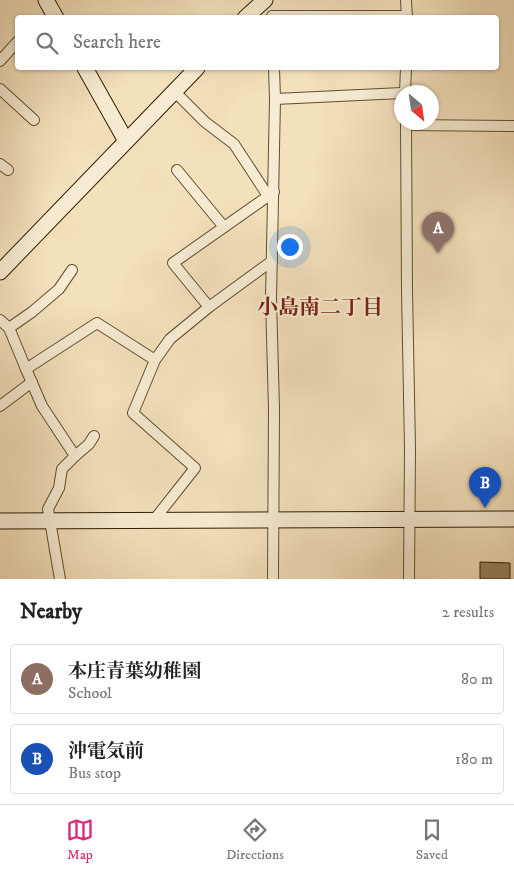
<!DOCTYPE html>
<html lang="en">
<head>
<meta charset="utf-8">
<style>
	:root { --surface:#fff; --page:#f6f6f6; --text:#222; --muted:#767676; --line:#e0e0e0; --accent:#db2777 }
	body { margin:0; font-family:"IM FELL DW Pica","Noto Serif JP",serif; background:var(--page); color:var(--text) }
	.compass { position:absolute; left:394px; top:85px; width:45px; height:45px; border-radius:50%; background:var(--surface); box-shadow:0 1px 4px #0004; rotate:151deg }
	.you { position:absolute; left:289px; top:246px; width:18px; height:18px; margin:-12px; border:4px solid #fff; border-radius:50%; background:#1a73e8; box-shadow:0 0 0 8px #1a73e833 }
	.badge { display:grid; place-items:center; width:32px; height:32px; border-radius:50%; background:var(--accent); color:#fff; font-size:16px; font-weight:700 }
	.pin { position:absolute; translate:-50% -41px; filter:drop-shadow(0 1px 2px #0008) }
	.pin::after { content:''; position:absolute; top:26px; width:18px; height:15px; background:inherit; clip-path:polygon(0 0,100% 0,50% 100%) }
	.list { margin:0; padding:0; list-style:none }
	h2 { display:flex; justify-content:space-between; align-items:center; height:65px; margin:0; padding:0 20px; font-size:21px }
	h2 small { font-size:16px; font-weight:400; color:var(--muted) }
	.list li { display:grid; grid-template-columns:32px 1fr auto; gap:15px; align-items:center; box-sizing:border-box; height:70px; margin:0 10px 10px; padding:0 10px; border:1px solid var(--line); border-radius:5px }
	.list b { display:block; font-size:19px; white-space:nowrap }
	.list p { margin:0; font-size:16px; white-space:nowrap; color:var(--muted) }
	.list em { font-size:16px; font-style:normal; color:var(--muted) }
	.icon { flex:none; width:28px; height:28px; fill:none; stroke:currentColor; stroke-width:2; stroke-linecap:round; stroke-linejoin:round }
	.map { position:relative; flex:none; width:514px; height:579px; overflow:hidden }
	.search { position:absolute; background:var(--surface); box-shadow:0 1px 4px #0004; left:15px; right:15px; top:15px; height:55px; display:flex; align-items:center; gap:12px; box-sizing:border-box; padding:0 18px; border-radius:5px; color:var(--muted); font-size:19px }
	.sheet { height:225px; background:var(--surface) }
	nav { display:flex; justify-content:space-around; align-items:center; box-sizing:border-box; height:70px; border-top:1px solid var(--line); background:var(--surface); font-size:14px; color:var(--muted) }
	nav a { display:grid; justify-items:center; gap:2px }
	nav .on { color:var(--accent) }
	.map>svg:first-child { display:block }
</style>
</head>
<body>
<div class="map">
<svg width="514" height="579" viewBox="0 0 514 579">
	<rect width="100%" height="100%" fill="#f3e1bc"/>
	<filter id="stains"><feTurbulence type="fractalNoise" baseFrequency=".004" numOctaves="4"/><feColorMatrix values="0 0 0 0 .2 0 0 0 0 .09 0 0 0 0 .02 0 0 0 .5 -.17"/></filter>
	<radialGradient id="worn" r=".72"><stop offset=".6" stop-color="#630" stop-opacity="0"/><stop offset="1" stop-color="#630" stop-opacity=".3"/></radialGradient>
	<polygon fill="#968362" stroke="#311d00" points="480,562 510,563 510,579 480,579"/>
	<g fill="none" stroke-linecap="round" stroke-linejoin="round">
		<g stroke="#624e2f" stroke-width="12">
			<g id="street">
				<polyline points="406,0 407,18"/>
				<polyline points="272,16 407,16"/>
				<polyline points="0,61 18,41"/>
				<polyline points="0,89 34,120"/>
				<polyline points="174,91 205,122 234,144 268,196"/>
				<polyline points="405,92 406,68"/>
				<polyline points="275,99 402,93"/>
				<polyline points="406,122 407,290 410,449 409,579"/>
				<polyline points="406,125 514,126"/>
				<polyline points="0,164 8,170"/>
				<polyline points="177,170 224,227"/>
				<polyline points="209,307 173,263 274,192"/>
				<polyline points="0,320 9,328 26,369 97,323 155,360"/>
				<polyline points="9,328 32,312 59,289 72,270"/>
				<polyline points="26,369 42,406 75,456 62,469 59,488 48,509 60,579"/>
				<polyline points="0,406 32,382"/>
				<polyline points="75,456 89,444 94,436"/>
				<polyline points="154,520 195,468 133,413 155,360 170,339 209,307 272,261"/>
				<polyline points="273,579 274,409 271,299 275,99 274,68"/>
			</g>
		</g>
		<g stroke="#311d00" stroke-width="17">
			<g id="secondary">
				<polyline points="46,0 56,18"/>
				<polyline points="245,18 265,0"/>
				<polyline points="85,68 126,141"/>
				<polyline points="0,272 197,68"/>
				<polyline points="0,521 514,519"/>
			</g>
		</g>
		<use href="#street" stroke="#f7ecd3" stroke-width="10"/>
		<use href="#secondary" stroke="#f7ecd3" stroke-width="15"/>
	</g>
	<g text-anchor="middle" stroke-width="4" stroke-linejoin="round" paint-order="stroke">
		<g font-size="21" font-weight="bold" fill="#7a1f14" stroke="#f7ecd3">
			<text x="320" y="314">小島南二丁目</text>
		</g>
	</g>
	<rect width="100%" height="100%" filter="url(#stains)"/>
	<rect width="100%" height="100%" fill="url(#worn)"/>
</svg>
<svg class="compass" viewBox="-18 -18 36 36"><path d="M0-13l5 13h-10z" fill="#e53935"/><path d="M0 13l5-13h-10z" fill="#767676"/></svg>
<div class="you"></div>
<div class="pin badge" style="left:438px;top:253px;background:#8d6e63">A</div>
<div class="pin badge" style="left:485px;top:508px;background:#1a4fb4">B</div>
<div class="search"><svg class="icon" aria-label="search" viewBox="0 0 24 24"><circle cx="10" cy="10" r="6"/><path d="M15 15l6 6"/></svg>Search here</div>
</div>
<section class="sheet">
<h2>Nearby<small>2 results</small></h2>
<ul class="list">
<li><span class="badge" style="background:#8d6e63">A</span><div><b>本庄青葉幼稚園</b><p>School</p></div><em>80 m</em></li>
<li><span class="badge" style="background:#1a4fb4">B</span><div><b>沖電気前</b><p>Bus stop</p></div><em>180 m</em></li>
</ul>
</section>
<nav>
<a class="on"><svg class="icon" aria-label="map" viewBox="0 0 24 24"><path d="M3 6l6-2 6 2 6-2v14l-6 2-6-2-6 2zM9 4v14M15 6v14"/></svg>Map</a>
<a><svg class="icon" aria-label="directions" viewBox="0 0 24 24"><path d="M12 3l9 9-9 9-9-9zM9 14v-3h6M13 9l2 2-2 2"/></svg>Directions</a>
<a><svg class="icon" aria-label="saved" viewBox="0 0 24 24"><path d="M7 4h10v16l-5-4-5 4z"/></svg>Saved</a>
</nav>
</body>
</html>
